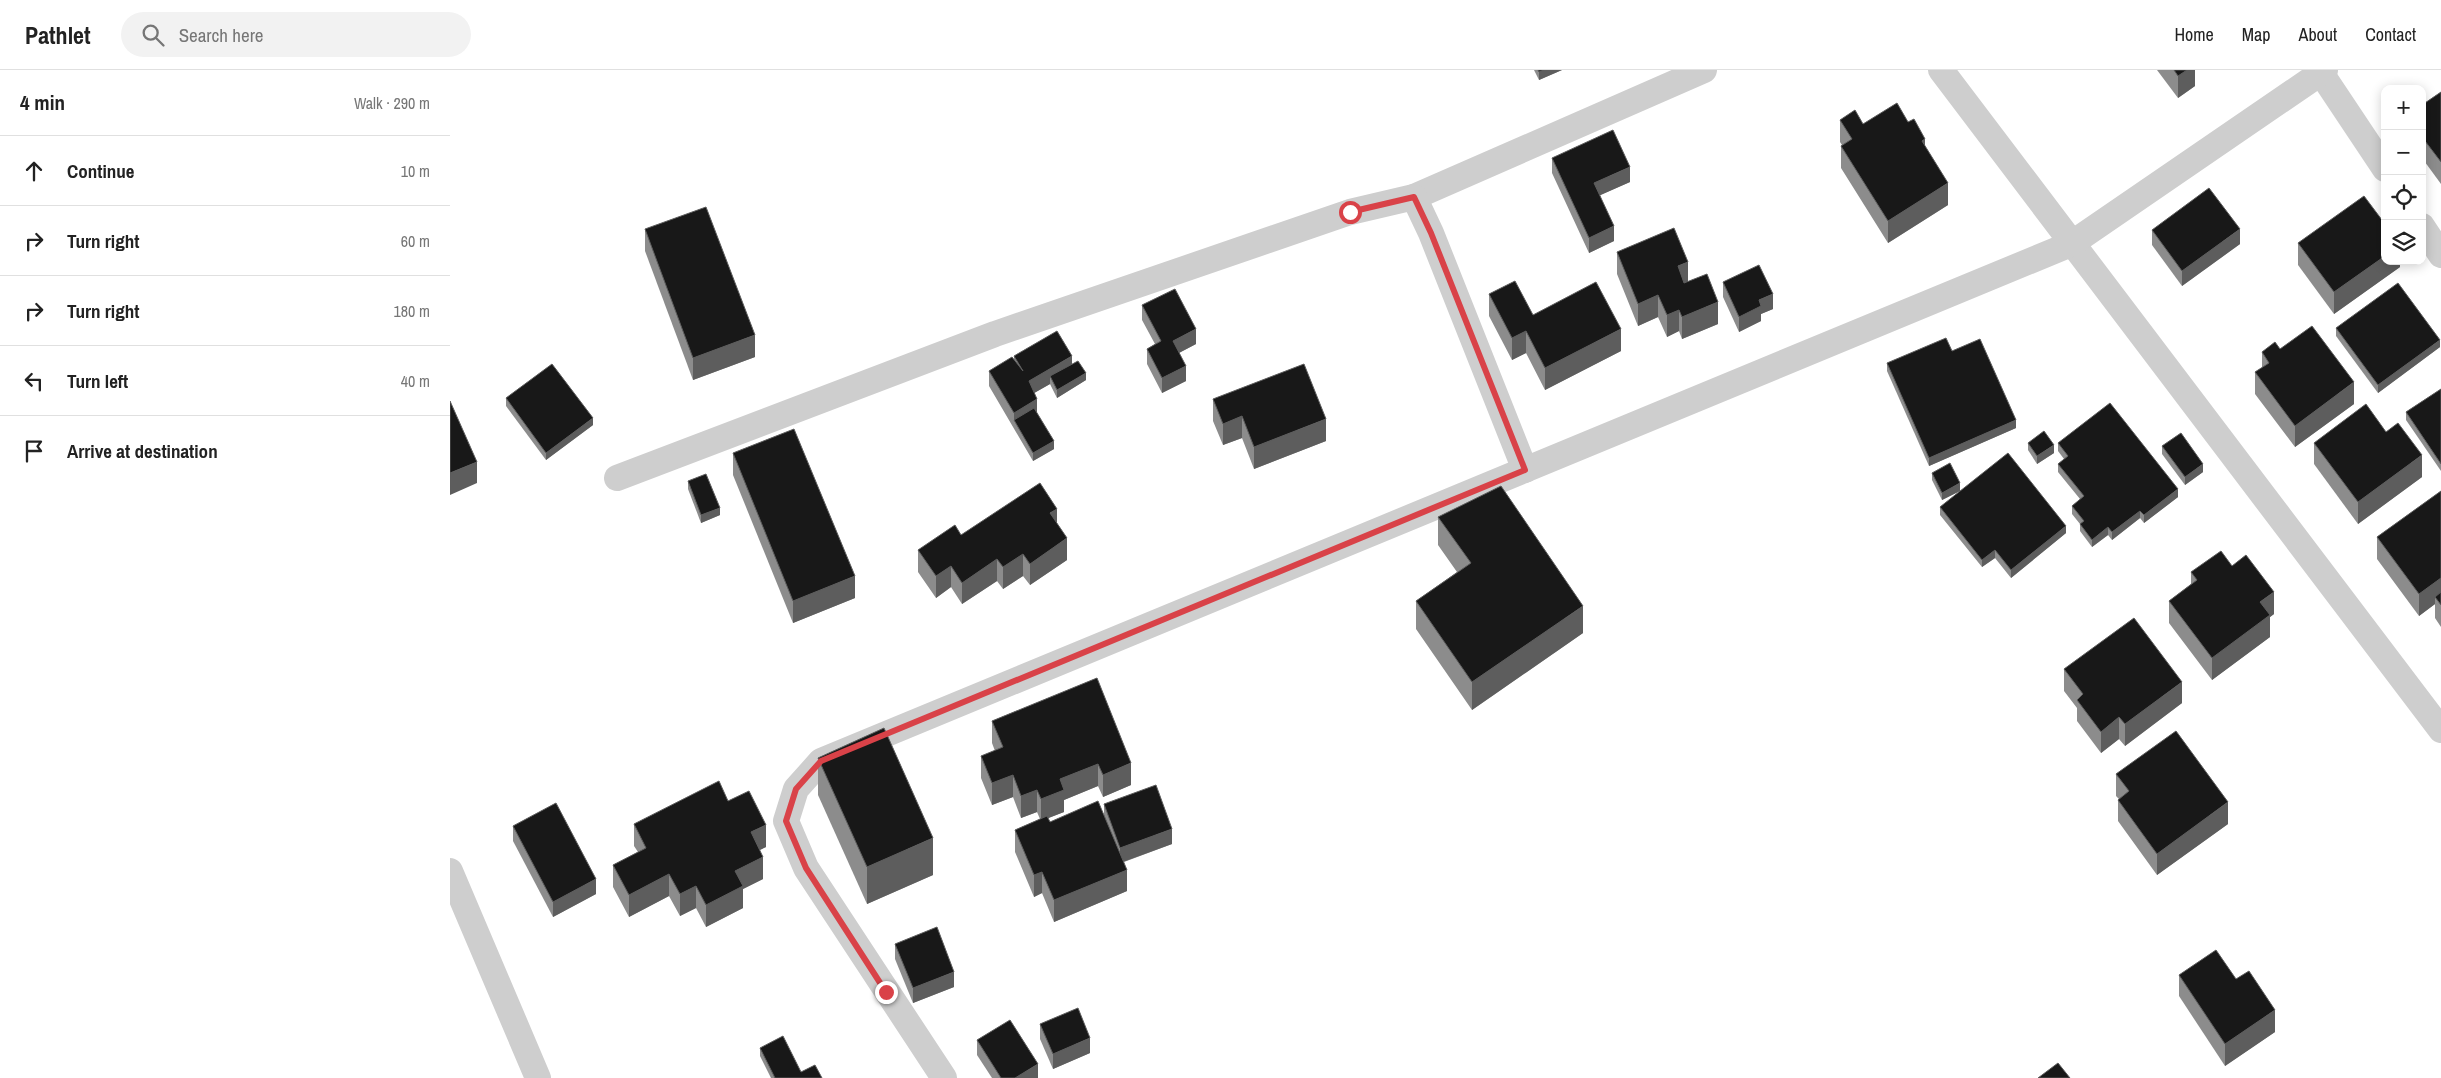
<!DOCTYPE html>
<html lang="en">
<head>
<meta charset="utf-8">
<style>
	:root { --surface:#fff; --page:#f2f2f2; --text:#222; --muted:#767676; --line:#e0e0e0 }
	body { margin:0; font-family:"Archivo Narrow",sans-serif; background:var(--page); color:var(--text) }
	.controls { position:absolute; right:15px; top:15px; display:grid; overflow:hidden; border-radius:10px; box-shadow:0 2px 12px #0003 }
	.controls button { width:45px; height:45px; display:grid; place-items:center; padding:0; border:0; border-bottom:1px solid var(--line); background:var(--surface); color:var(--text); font:25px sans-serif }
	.stop { position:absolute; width:15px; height:15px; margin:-11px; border:4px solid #d94248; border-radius:50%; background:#fff }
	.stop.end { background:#d94248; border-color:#fff; box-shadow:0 1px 5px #0008 }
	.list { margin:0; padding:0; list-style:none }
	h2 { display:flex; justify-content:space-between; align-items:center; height:65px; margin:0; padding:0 20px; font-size:21px }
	h2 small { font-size:16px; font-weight:400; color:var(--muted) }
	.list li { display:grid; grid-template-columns:32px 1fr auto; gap:15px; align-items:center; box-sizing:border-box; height:70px; padding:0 20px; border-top:1px solid var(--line) }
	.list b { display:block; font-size:19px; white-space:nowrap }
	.list em { font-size:16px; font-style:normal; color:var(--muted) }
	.icon { flex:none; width:28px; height:28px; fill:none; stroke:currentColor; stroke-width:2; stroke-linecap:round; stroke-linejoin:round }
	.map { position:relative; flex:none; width:1991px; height:1008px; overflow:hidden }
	header { display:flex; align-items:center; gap:30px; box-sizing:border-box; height:70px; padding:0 25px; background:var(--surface); border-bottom:1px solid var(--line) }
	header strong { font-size:24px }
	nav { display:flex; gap:28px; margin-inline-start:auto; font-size:18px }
	.search { width:350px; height:45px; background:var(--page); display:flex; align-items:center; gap:12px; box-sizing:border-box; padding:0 18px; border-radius:28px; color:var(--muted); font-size:19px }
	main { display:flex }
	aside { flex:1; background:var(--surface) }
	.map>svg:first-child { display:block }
</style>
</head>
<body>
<header>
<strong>Pathlet</strong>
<div class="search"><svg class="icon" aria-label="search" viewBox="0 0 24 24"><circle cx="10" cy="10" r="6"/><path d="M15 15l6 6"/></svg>Search here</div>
<nav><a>Home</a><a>Map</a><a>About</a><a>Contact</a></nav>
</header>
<main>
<aside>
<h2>4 min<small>Walk · 290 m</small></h2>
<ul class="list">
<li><svg class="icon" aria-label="ahead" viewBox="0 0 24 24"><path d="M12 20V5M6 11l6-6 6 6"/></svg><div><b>Continue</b></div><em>10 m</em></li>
<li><svg class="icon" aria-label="right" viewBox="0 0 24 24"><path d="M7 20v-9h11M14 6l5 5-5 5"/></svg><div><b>Turn right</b></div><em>60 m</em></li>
<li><svg class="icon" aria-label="right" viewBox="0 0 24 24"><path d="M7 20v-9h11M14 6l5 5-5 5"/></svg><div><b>Turn right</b></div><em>180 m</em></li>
<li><svg class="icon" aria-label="left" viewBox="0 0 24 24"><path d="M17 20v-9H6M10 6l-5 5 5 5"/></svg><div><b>Turn left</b></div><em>40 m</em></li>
<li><svg class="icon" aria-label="arrive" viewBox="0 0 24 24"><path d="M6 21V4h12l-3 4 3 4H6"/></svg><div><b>Arrive at destination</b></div></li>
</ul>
</aside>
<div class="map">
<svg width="1991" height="1008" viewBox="0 0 1991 1008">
	<rect width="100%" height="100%" fill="#fff"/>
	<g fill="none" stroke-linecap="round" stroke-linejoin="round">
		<g stroke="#cecece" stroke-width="26">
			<polyline points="1491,0 1991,660"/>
			<polyline points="1869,0 1935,99"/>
			<polyline points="964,127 1254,0"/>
			<polyline points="1972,156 1991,185"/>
			<polyline points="167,408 545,264 900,142 964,127 981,163 1075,400"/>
			<polyline points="0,801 88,1008"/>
			<polyline points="494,1008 356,798 336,751 346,719 371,691 1621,174 1875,0"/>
		</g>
	</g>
	<g fill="#8c8c8c">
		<polygon points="1084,0 1112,0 1089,10"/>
		<polygon points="1707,0 1745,0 1745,16 1728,28"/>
		<polygon points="1991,22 1991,114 1972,88 1972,35"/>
		<polygon points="1390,50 1413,54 1458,52 1475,76 1498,135 1438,173 1391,98 1391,76 1392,75 1390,72"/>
		<polygon points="1102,88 1180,112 1150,125 1164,171 1139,183 1102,103"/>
		<polygon points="195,159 305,287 243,310 195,181"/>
		<polygon points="1702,160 1790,174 1732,216 1702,175"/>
		<polygon points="1848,173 1950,191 1950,197 1884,244 1848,195"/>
		<polygon points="1167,182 1238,211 1268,254 1232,269 1229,261 1217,267 1208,247 1188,256 1167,204"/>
		<polygon points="1273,212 1323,239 1311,244 1311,251 1289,262 1273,227"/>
		<polygon points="1039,224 1083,245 1171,281 1095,320 1076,283 1062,290 1039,246"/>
		<polygon points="692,235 746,274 729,283 736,311 712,323 697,294 697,279 705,274 692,250"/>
		<polygon points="1886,258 1990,277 1928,323 1886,266"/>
		<polygon points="1502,281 1566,358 1479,396 1437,301 1437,293"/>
		<polygon points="1812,282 1904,334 1845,377 1805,324 1805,302 1812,298"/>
		<polygon points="564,286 622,294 636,310 607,328 600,314 584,323 587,343 604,379 583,391 539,316 539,301 564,289"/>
		<polygon points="1991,319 1991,401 1956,350 1956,342"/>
		<polygon points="56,328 143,355 96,390 56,336"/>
		<polygon points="763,329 876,371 804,399 792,368 773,375 763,351"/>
		<polygon points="1936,362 1972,407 1908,454 1864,394 1864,373"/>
		<polygon points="1578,373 1604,383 1587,394 1578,380"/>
		<polygon points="1608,373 1728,427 1694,453 1690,448 1662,470 1658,465 1642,477 1630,461 1630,454 1622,444 1622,436 1630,429 1608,402 1608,394 1614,389 1608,381"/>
		<polygon points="1712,376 1753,402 1735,415 1712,384"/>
		<polygon points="283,383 405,528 343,553 283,405"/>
		<polygon points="1482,403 1510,421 1492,430 1482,410"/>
		<polygon points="238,411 270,445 251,453 238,419"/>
		<polygon points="1991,421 1991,557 1985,548 1985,534 1969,546 1927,489 1927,467"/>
		<polygon points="1490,437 1616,463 1561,508 1545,488 1532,497 1490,445"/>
		<polygon points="988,447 1133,563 1022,640 966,559 966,531 1007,502 988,475"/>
		<polygon points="607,453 617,490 580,515 573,506 553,519 547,511 512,534 501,517 486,528 468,502 468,480 511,465"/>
		<polygon points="1782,496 1824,544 1820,547 1820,567 1762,610 1719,553 1719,531 1741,514 1741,502"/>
		<polygon points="1614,599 1732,633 1675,676 1669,669 1651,683 1627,651 1627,638 1614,621"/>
		<polygon points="647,608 681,715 653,727 648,716 614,730 614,742 598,748 600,752 654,744 654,734 722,774 674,792 677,821 604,852 592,823 584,827 565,782 565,760 590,749 587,742 571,748 563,727 542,735 531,708 531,686 545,681 542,673 542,651"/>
		<polygon points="368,688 483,805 417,834 368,725"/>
		<polygon points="1666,704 1778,754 1707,805 1668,751 1668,730 1669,729 1666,726"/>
		<polygon points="278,731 316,777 310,780 313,809 293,819 293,838 256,857 246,838 230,846 219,826 179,847 163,817 163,795 188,782 184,776 184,754"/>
		<polygon points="63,756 146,824 103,847 63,771"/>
		<polygon points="445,874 504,917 463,933 445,889"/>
		<polygon points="1729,905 1786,909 1825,962 1775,996 1729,926"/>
		<polygon points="590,954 640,983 603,999 590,969"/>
		<polygon points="527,970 588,1008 542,1008 527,985"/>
		<polygon points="310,978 351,1002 372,1008 321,1008 310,986"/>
	</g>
	<g fill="#5d5d5d">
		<polygon points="1094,0 1112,0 1089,10 1089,2"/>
		<polygon points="1735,0 1745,0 1745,16 1728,28 1728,6"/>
		<polygon points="1475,69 1475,90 1472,71"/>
		<polygon points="1180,97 1180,112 1144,128 1144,113"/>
		<polygon points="1498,113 1498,135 1438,173 1438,151"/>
		<polygon points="1164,156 1164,171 1139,183 1139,168"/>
		<polygon points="1790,159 1790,174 1732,216 1732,201"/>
		<polygon points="1935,186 1935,191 1950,191 1950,197 1884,244 1884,222"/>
		<polygon points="1238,192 1238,214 1228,218 1228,196"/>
		<polygon points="1323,224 1323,239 1311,244 1311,251 1289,262 1289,247 1309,230"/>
		<polygon points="1208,225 1208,247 1188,256 1188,234"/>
		<polygon points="1268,232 1268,254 1232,269 1232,247"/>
		<polygon points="1229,240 1229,261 1217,267 1217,245"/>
		<polygon points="746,259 746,274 723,286 723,271"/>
		<polygon points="1171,259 1171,281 1095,320 1095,298"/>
		<polygon points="1076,261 1076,283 1062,290 1062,268"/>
		<polygon points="305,265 305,287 243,310 243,288"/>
		<polygon points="1990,270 1990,277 1928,323 1928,315"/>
		<polygon points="622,286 622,301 600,306 600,314 579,326 579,311"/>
		<polygon points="736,296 736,311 712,323 712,308"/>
		<polygon points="636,303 636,310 607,328 607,320"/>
		<polygon points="1904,312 1904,334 1845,377 1845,356"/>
		<polygon points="587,329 587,344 564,350 564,343"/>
		<polygon points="792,346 792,368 773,375 773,354"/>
		<polygon points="143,348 143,355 96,390 96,383"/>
		<polygon points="876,349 876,371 804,399 804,377"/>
		<polygon points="1566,350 1566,358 1479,396 1479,388"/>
		<polygon points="604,371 604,379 583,391 583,383"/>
		<polygon points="1604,375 1604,383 1587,394 1587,386"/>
		<polygon points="1972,385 1972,407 1908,454 1908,432"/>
		<polygon points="27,392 27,413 0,425 0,403"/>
		<polygon points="1753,394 1753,402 1735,415 1735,407"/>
		<polygon points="1510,413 1510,421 1492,430 1492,423"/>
		<polygon points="1728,419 1728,427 1694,453 1694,445"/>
		<polygon points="270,438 270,445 251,453 251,445"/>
		<polygon points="607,439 607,461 600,443"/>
		<polygon points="1690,441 1690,448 1662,470 1662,462"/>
		<polygon points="1616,456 1616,463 1561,508 1561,500"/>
		<polygon points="1658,457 1658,465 1642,477 1642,470"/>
		<polygon points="617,468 617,490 580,515 580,494"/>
		<polygon points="1545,480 1545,488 1532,497 1532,490"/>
		<polygon points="573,484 573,506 553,519 553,497"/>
		<polygon points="547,489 547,511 512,534 512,513"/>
		<polygon points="501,496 501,517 486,528 486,506"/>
		<polygon points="405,506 405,528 343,553 343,531"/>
		<polygon points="1991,508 1991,529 1985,527 1985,534 1969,546 1969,524"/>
		<polygon points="1824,522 1824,544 1820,547 1820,567 1762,610 1762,588 1810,532"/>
		<polygon points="1133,536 1133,563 1022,640 1022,612"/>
		<polygon points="1732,612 1732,633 1675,676 1675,654"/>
		<polygon points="1669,647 1669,669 1651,683 1651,662"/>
		<polygon points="681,693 681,715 653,727 653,705"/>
		<polygon points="648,694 648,716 614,730 614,742 591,751 591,729 610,709"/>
		<polygon points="563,705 563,727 542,735 542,713"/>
		<polygon points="587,720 587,742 571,748 571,726"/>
		<polygon points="1778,732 1778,754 1707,805 1707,784"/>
		<polygon points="316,755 316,777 301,784 301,762"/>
		<polygon points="722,759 722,774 670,793 670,778"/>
		<polygon points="483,768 483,805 417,834 417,797"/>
		<polygon points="313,787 313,809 293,819 293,838 256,857 256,835 285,801"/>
		<polygon points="677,800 677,821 604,852 604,830"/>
		<polygon points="592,802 592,823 584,827 584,805"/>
		<polygon points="219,804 219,826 179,847 179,825"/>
		<polygon points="146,809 146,824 103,847 103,832"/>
		<polygon points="246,816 246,838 230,846 230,824"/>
		<polygon points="504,902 504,917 463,933 463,918"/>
		<polygon points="1825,940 1825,962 1775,996 1775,974"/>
		<polygon points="640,968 640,983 603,999 603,984"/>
		<polygon points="588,994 588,1008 565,1008"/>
	</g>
	<g fill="#181818" stroke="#5d5d5d">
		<polygon points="1088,0 1094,0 1089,2"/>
		<polygon points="1724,0 1737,0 1728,6"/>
		<polygon points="1991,22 1991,92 1972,67 1972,35"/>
		<polygon points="1447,33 1458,52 1464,49 1475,69 1472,71 1498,113 1438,151 1391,76 1402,69 1390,50 1405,40 1413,54"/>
		<polygon points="1163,60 1180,97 1144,113 1164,156 1139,168 1102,88"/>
		<polygon points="1759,118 1790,159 1732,201 1702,160"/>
		<polygon points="1914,126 1935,154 1935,186 1884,222 1848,173"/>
		<polygon points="256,137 305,265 243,288 195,159"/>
		<polygon points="1224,158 1238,192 1228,196 1234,213 1257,204 1268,232 1232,247 1229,240 1217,245 1208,225 1188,234 1167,182"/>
		<polygon points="1309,195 1323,224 1309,230 1311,236 1289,247 1273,212"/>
		<polygon points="1065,211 1083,245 1146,212 1171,259 1095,298 1076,261 1062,268 1039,224"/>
		<polygon points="1948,213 1990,270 1928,315 1886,258"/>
		<polygon points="725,219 746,259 723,271 736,296 712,308 697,279 711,271 692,235"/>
		<polygon points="1862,256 1904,312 1845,356 1805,302 1819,293 1812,282 1825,272 1830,279"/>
		<polygon points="607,261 622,286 579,311 587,329 564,343 539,301 562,287 573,301 564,286"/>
		<polygon points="1496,268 1502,281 1530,269 1566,350 1479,388 1437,293"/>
		<polygon points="628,291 636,303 607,320 600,306"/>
		<polygon points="102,294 143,348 96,383 56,328"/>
		<polygon points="854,294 876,349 804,377 792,346 773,354 763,329"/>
		<polygon points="1991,319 1991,394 1956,342"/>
		<polygon points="0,331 27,392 0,403"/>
		<polygon points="1660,333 1728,419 1694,445 1690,441 1662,462 1658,457 1642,470 1630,454 1634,451 1622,436 1634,426 1608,394 1618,386 1608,373"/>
		<polygon points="1916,334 1936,362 1948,353 1972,385 1908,432 1864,373"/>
		<polygon points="584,338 604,371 583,383 564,350"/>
		<polygon points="344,359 405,506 343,531 283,383"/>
		<polygon points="1594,361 1604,375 1587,386 1578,373"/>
		<polygon points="1731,363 1753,394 1735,407 1712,376"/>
		<polygon points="1558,383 1616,456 1561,500 1545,480 1532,490 1490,437"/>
		<polygon points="1500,393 1510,413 1492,423 1482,403"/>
		<polygon points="256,404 270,438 251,445 238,411"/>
		<polygon points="590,413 607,439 600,443 617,468 580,494 573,484 553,497 547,489 512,513 501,496 486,506 468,480 505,455 511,465"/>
		<polygon points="1051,416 1133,536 1022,612 966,531 1021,493 988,447"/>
		<polygon points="1991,421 1991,508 1969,524 1927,467"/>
		<polygon points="1771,481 1782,496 1796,485 1824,522 1810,532 1820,545 1762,588 1719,531 1747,510 1741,502"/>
		<polygon points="1991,522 1991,535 1985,527"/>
		<polygon points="1684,548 1732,612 1675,654 1669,647 1651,662 1627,630 1633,624 1614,599"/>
		<polygon points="647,608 681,693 653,705 648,694 610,709 614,720 591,729 587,720 571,726 563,705 542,713 531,686 553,677 542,651"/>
		<polygon points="434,658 483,768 417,797 368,688"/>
		<polygon points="1726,661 1778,732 1707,784 1668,730 1679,721 1666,704"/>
		<polygon points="269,711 278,731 299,721 316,755 301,762 313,787 285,801 293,816 256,835 246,816 230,824 219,804 179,825 163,795 196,778 184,754"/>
		<polygon points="706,715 722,759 670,778 654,734"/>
		<polygon points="648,731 677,800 604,830 592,802 584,805 565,760 597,746 600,752"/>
		<polygon points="106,733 146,809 103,832 63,756"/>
		<polygon points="487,857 504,902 463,918 445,874"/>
		<polygon points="1766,880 1786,909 1799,901 1825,940 1775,974 1729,905"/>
		<polygon points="628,938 640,968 603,984 590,954"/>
		<polygon points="560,950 588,994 565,1008 551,1008 527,970"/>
		<polygon points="333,966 351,1002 365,995 372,1008 325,1008 310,978"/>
		<polygon points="1608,993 1620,1008 1588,1008"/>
	</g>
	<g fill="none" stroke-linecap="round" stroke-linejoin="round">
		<polyline stroke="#d94248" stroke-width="6" points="436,922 356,798 336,751 346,719 371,691 1075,400 981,163 964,127 900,142"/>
	</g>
</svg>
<div class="controls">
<button>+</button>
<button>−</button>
<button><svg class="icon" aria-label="locate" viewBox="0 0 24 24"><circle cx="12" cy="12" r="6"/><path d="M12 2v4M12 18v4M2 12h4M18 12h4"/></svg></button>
<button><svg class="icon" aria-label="layers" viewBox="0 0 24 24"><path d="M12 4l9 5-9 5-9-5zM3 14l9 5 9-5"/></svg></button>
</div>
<div class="stop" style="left:900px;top:142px"></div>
<div class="stop end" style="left:436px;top:922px"></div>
</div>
</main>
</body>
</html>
